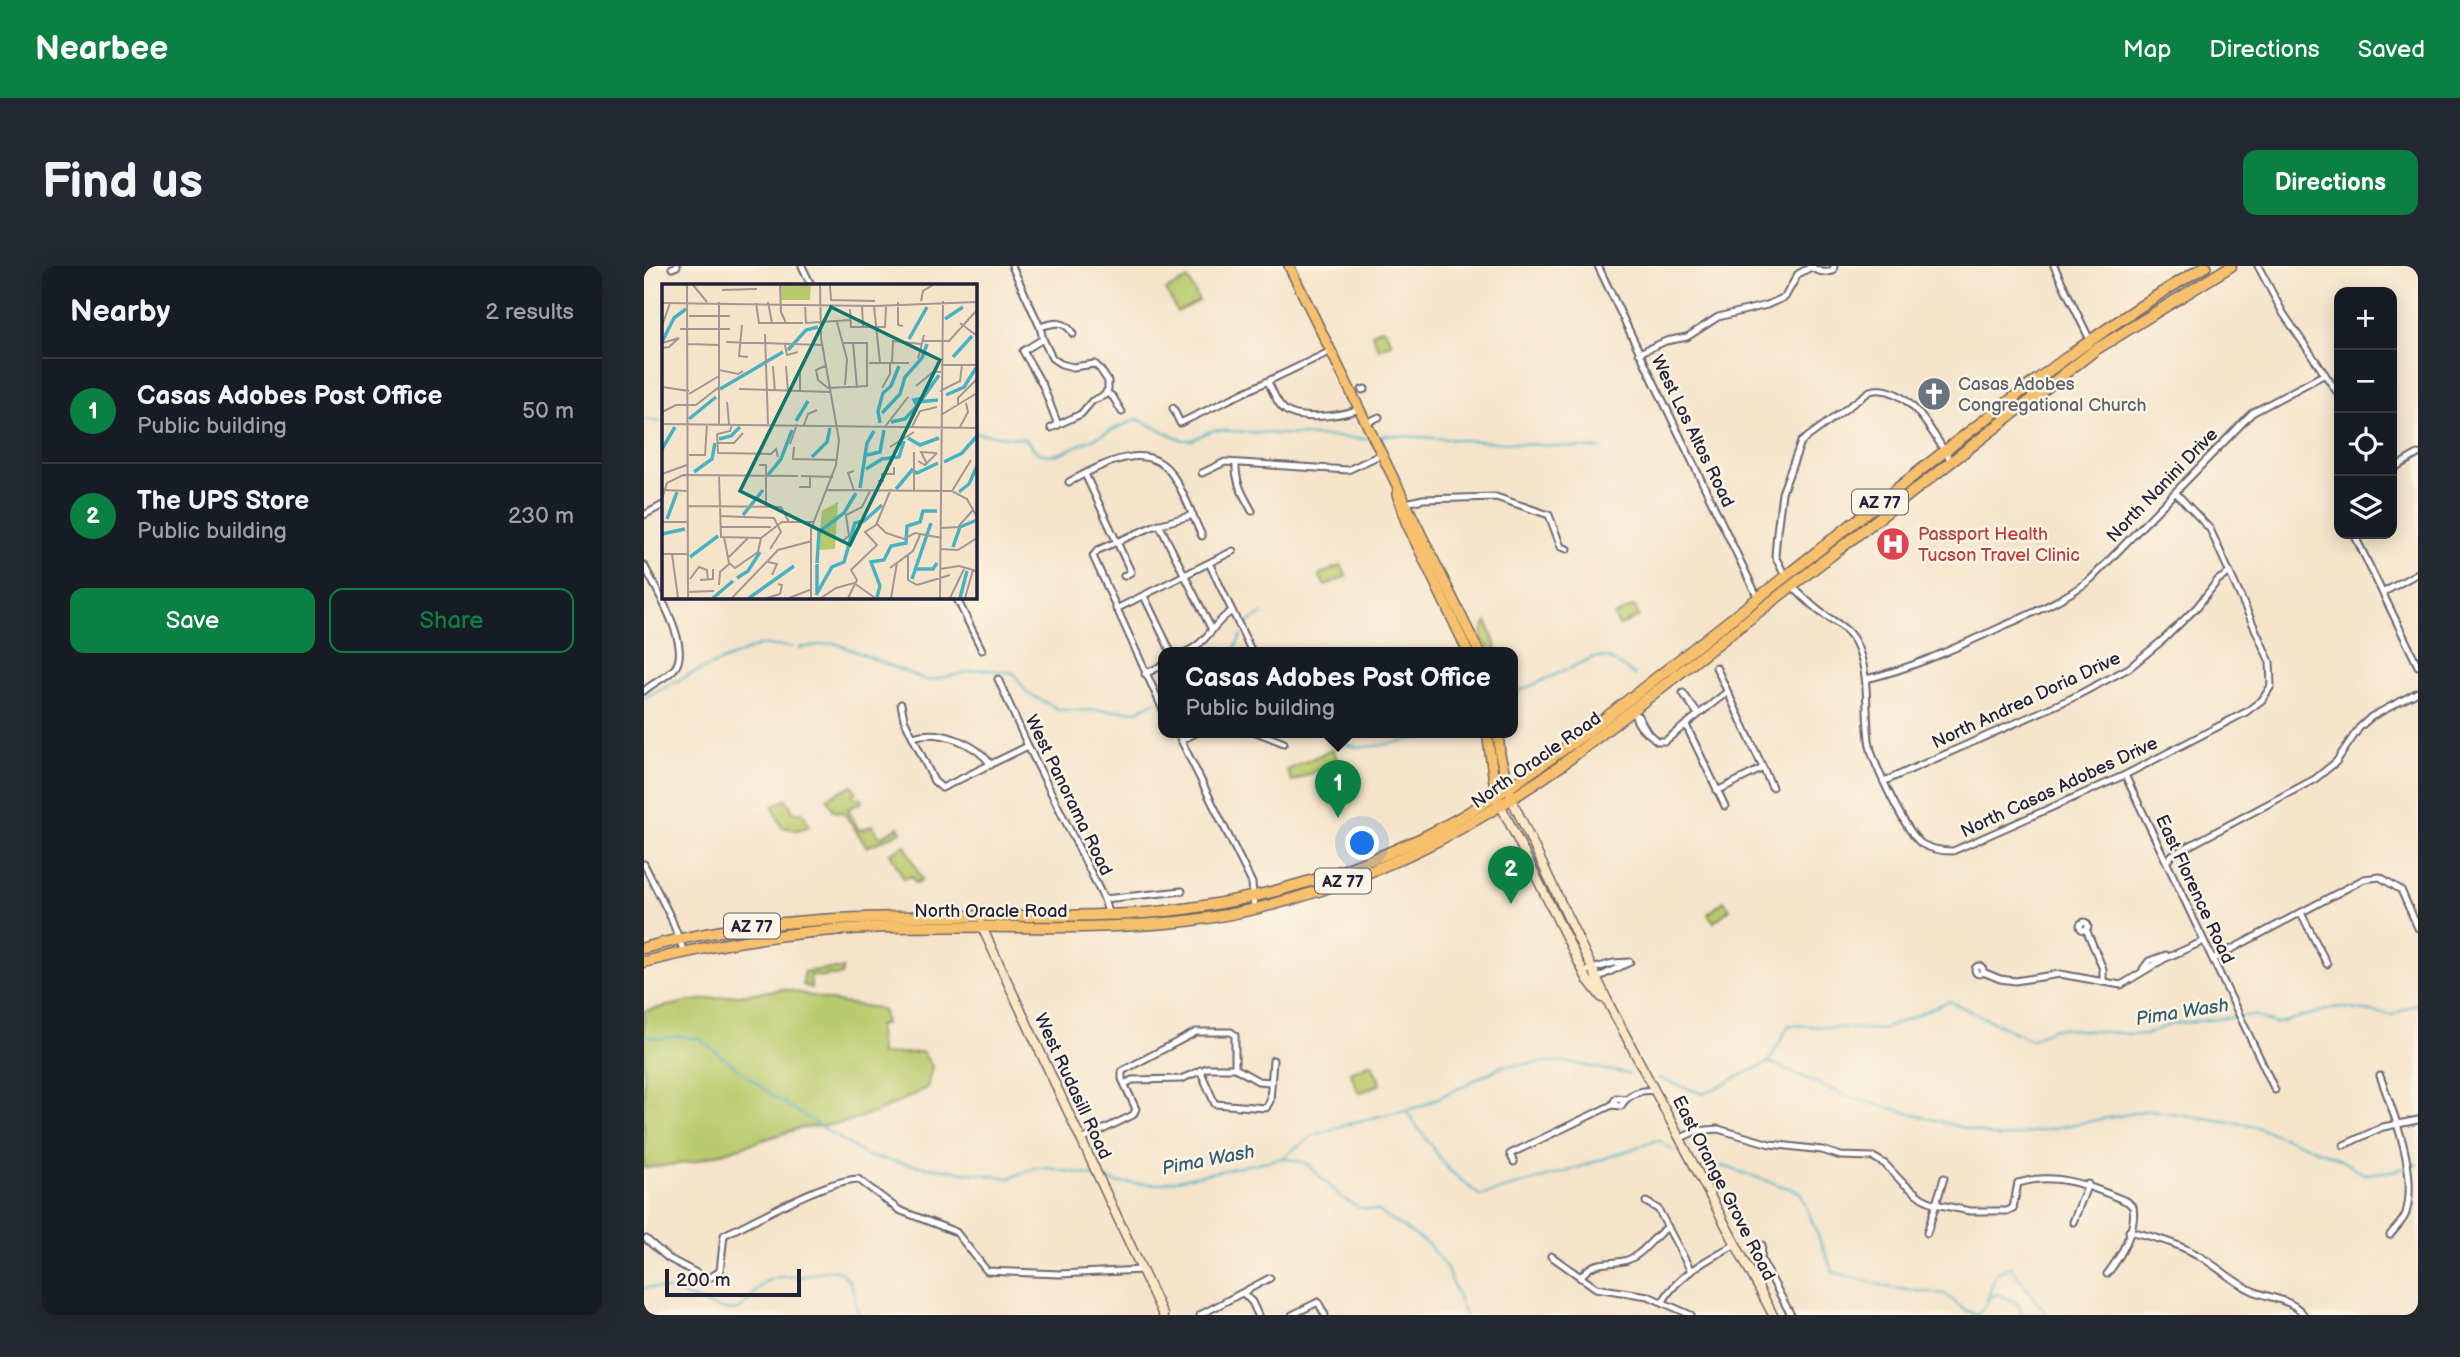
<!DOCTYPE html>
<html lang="en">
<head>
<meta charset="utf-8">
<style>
	:root { --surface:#171b24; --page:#242831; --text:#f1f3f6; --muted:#9ea1a6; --line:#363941; --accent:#0b8043 }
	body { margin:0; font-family:"Balsamiq Sans",sans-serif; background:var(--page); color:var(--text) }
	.controls { position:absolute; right:21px; top:21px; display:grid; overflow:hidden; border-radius:14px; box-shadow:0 4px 18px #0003 }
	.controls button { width:63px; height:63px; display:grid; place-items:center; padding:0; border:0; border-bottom:2px solid var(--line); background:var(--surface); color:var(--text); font:35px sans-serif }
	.scale { position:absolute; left:21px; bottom:18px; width:136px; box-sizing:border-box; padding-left:7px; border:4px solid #22223b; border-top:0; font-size:19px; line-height:24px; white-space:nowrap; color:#22223b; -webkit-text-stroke:5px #fcf5e5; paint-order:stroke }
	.you { position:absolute; left:719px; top:578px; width:24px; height:24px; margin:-18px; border:5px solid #fff; border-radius:50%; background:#1a73e8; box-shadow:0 0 0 10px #1a73e833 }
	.badge { display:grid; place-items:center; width:46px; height:46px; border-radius:50%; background:var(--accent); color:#fff; font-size:23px; font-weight:700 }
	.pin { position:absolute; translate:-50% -58px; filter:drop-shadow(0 2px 4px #0008) }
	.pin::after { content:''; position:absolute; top:37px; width:24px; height:21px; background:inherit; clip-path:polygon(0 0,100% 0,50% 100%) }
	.popup { position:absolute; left:514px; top:381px; width:360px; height:91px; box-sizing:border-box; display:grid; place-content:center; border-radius:14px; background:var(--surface); filter:drop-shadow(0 2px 5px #0005); font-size:23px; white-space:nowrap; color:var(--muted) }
	.popup b { font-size:26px; color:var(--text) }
	.popup::after { content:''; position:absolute; left:50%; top:100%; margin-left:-14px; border:14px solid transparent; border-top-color:var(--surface) }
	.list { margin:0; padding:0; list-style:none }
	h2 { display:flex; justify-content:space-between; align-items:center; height:91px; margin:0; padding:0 28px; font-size:30px }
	h2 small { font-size:23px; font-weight:400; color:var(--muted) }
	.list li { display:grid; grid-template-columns:46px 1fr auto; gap:21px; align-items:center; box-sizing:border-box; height:105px; padding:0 28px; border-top:2px solid var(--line) }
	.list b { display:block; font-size:26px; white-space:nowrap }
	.list p { margin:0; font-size:23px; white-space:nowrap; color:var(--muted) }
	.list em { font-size:23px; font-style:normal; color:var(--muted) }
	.actions { display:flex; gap:14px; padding:21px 28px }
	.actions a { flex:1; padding:16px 0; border:2px solid var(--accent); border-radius:14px; text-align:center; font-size:24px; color:var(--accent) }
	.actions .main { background:var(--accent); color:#fff }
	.icon { flex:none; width:38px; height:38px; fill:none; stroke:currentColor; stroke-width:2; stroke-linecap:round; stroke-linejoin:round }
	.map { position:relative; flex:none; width:1774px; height:1049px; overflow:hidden; border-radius:14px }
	header { display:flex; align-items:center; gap:42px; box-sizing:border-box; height:98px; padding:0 35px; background:var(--accent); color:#fff }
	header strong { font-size:33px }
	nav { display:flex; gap:38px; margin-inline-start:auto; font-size:24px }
	.intro { display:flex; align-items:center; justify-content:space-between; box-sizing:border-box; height:168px; padding:0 42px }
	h1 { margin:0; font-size:49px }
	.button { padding:18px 32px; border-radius:14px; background:var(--accent); color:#fff; font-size:24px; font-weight:700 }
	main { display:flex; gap:42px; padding:0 42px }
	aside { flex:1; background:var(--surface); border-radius:14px; box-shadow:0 4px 18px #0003 }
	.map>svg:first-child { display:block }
</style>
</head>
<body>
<header>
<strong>Nearbee</strong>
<nav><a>Map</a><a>Directions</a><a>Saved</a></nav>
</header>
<div class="intro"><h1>Find us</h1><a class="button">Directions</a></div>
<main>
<aside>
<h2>Nearby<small>2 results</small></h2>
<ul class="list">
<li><span class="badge">1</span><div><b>Casas Adobes Post Office</b><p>Public building</p></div><em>50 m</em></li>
<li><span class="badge">2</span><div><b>The UPS Store</b><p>Public building</p></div><em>230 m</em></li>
</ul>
<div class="actions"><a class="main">Save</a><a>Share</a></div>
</aside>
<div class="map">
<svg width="1774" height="1049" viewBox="0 0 1774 1049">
	<rect width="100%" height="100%" fill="#fcf5e5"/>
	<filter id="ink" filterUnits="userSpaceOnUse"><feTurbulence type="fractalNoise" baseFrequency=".0143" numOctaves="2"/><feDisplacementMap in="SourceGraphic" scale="14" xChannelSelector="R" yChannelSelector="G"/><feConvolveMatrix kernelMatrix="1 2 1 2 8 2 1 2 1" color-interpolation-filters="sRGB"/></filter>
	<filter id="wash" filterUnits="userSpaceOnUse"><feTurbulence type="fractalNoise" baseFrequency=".00686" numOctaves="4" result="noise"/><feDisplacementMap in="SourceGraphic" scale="28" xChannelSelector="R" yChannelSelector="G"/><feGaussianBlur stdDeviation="1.57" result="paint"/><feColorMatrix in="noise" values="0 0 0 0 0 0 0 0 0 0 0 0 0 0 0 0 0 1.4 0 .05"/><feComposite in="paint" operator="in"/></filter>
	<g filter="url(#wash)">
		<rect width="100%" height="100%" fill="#f5e4ca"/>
		<g fill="#b9ca6c" stroke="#6e7654" stroke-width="2">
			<polygon points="544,13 555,35 533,46 522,24"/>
			<polygon points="736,62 741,64 748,77 735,83 728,68"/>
			<polygon points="697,299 702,310 681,320 675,309"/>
			<polygon points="990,340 995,350 975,360 970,350"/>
			<polygon points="843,356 854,386 844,386 845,381 838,373 839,362"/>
			<polygon points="689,483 694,495 648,516 643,504"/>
			<polygon points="208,519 212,526 208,529 210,533 216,531 218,536 204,543 214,563 218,564 229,559 234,569 238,570 255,561 257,566 223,581 200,547 190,545 183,532"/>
			<polygon points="142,533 149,546 158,546 166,560 153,564 138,561 129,540"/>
			<polygon points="261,579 278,614 272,617 268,610 260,613 246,587"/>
			<polygon points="1080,635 1086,643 1070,656 1064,648"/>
			<polygon points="183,703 199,703 198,709 189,710 186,708 181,711 166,709 167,722 159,719 160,706"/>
			<polygon points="140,723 192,736 233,742 239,746 241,758 234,760 236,789 278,786 288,800 283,822 238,844 199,857 153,863 49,896 0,902 0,745 42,736"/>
			<polygon points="727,797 737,818 715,827 706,806"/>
		</g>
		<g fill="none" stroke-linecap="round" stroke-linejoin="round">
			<g stroke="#47b2c4" stroke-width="2">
				<polyline points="0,153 19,156"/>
				<polyline points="331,167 381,173 394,187 406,189 417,187 493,153 539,174 548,174 569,164 723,173"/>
				<polyline points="734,171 743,169 959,183"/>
				<polyline points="600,362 603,357 619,348"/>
				<polyline points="155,382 191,377 284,415 337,403 370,407 383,427 416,444 493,445 512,435"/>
				<polyline points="589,386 597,370"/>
				<polyline points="869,428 950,391 964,392 991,409"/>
				<polyline points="0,432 49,407 117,379 147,381"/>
				<path d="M686,466C694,474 704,481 715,481C735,481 773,473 792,466"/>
				<polyline points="0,769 15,773 34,770 56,773 132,832 223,890 269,899 365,912 391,902 404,902 450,910"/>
				<polyline points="1125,796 1202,830 1357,872 1506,844 1607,859 1692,891 1720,908 1749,905 1774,898"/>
				<polyline points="1014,812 1059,828 1125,796 1145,759 1238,764 1305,735 1387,774 1410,762 1501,769 1527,758 1610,749 1631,758 1694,741 1748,749 1774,737"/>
				<polyline points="762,845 804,903 836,930 924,905 1014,874 1029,884"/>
				<polyline points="639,892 663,897 695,930 716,942 734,945 784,978 802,1001 821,1049"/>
				<polyline points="1068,902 1079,900 1156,926 1189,1006 1248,1022 1301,1028 1319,1043 1333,1049"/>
				<polyline points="458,912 475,917 514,918 638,892 670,869 711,856 778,840 859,800 916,795 985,808"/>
				<path d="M0,1022C30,1017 71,1049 93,1044C105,1040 111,1021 123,1015C133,1009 144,1011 155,1011C171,1010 186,997 201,1010C213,1020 208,1038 216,1049"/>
				<polyline points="1344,1032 1354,1028 1373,1037 1379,1049"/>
				<polyline points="1334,1048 1342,1038 1352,1007 1367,1001 1403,1049"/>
			</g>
		</g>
	</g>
	<g filter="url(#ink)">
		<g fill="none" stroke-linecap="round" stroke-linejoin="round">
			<g stroke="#6c666d" stroke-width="9">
				<g id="street">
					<polyline points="158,0 167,19"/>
					<polyline points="368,0 396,61 399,73 408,92 417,98 429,101 451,98 456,103 464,115 464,123 461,129 448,135 437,148 407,162"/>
					<polyline points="954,0 1115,334"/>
					<polyline points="1410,0 1447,76"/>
					<polyline points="1614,0 1639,47 1695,129"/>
					<path d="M1166,1C1174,5 1180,8 1189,5L1190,0"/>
					<polyline points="28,2 33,0"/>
					<path d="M396,61C411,56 421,54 429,68"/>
					<polyline points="399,73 379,85 399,120 414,159"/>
					<polyline points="995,87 1022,75 1043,71 1074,51 1123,39 1141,31 1154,8 1169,0"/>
					<path d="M624,116C628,123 631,133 637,140C651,158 698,149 716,143"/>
					<polyline points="718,124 721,123"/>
					<polyline points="462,126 469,131 478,146"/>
					<polyline points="529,142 536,157 687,85"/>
					<polyline points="722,157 735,151"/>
					<path d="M592,197C591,216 599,229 608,245"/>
					<polyline points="1748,203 1774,188"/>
					<polyline points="558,207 581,196 704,204 738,188"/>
					<polyline points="441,208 487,306 480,310"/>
					<path d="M425,216C456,200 504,171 529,210C541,228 549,251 558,270"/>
					<polyline points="762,237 779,233 852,231 905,249 917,281 923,283"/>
					<polyline points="0,249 19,239"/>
					<polyline points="515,258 568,364"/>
					<polyline points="1710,268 1774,400"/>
					<polyline points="565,297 608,386"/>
					<path d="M0,299C11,322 48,380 31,402C23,412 9,416 0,425"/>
					<path d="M1142,312L1131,290L1133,266L1138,227L1157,176L1226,125C1264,115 1290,170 1307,195"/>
					<path d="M1148,320C1157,329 1168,340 1179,348C1194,358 1206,363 1213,380C1227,412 1220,447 1226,480C1230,499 1263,568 1278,578C1288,584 1298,585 1309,585L1481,509L1602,446L1618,434L1627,420L1626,396L1566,263L1532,227"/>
					<polyline points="1740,326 1774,307"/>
					<polyline points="500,330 527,386"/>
					<polyline points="312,331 338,384"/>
					<polyline points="472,343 589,285"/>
					<path d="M542,386C565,376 568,357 588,345"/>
					<polyline points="1072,401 1128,521"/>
					<polyline points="501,408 519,399"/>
					<polyline points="354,413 384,480 460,633 465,650"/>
					<path d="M1222,413C1270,402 1313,381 1357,361C1389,347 1420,334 1447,313L1608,147L1681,108"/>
					<polyline points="1039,427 1054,448"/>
					<polyline points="257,438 260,453 290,515 298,522 384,480"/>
					<path d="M988,443C992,452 994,462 1004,467L994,450L991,449"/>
					<polyline points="519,444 449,290 454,284 510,260 549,249"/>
					<polyline points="1042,459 1081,540"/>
					<polyline points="533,466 608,617 610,642"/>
					<polyline points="612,466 640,477"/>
					<polyline points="1004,467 1013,475 1021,475 1083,426"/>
					<path d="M269,471C295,462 332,477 347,499"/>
					<polyline points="538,474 554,466"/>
					<polyline points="1481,509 1631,824"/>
					<polyline points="1241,515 1428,432 1485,402 1520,373 1553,341 1574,314 1585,307"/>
					<polyline points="1073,525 1119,502"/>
					<polyline points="1523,595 1528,589 1671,513 1692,496 1715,462 1727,451 1774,426"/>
					<polyline points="0,598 27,652 40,686"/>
					<polyline points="460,633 538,625"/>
					<polyline points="1657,647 1683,698"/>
					<circle cx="1440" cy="660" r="4"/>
					<polyline points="1442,663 1459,703 1459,716"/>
					<polyline points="1569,693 1720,613 1736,611 1757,624 1774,662"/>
					<circle cx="1335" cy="704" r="4"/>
					<polyline points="1499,703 1505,695 1522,689"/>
					<polyline points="945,704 969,697 986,696 951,713"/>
					<polyline points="1339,706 1356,713 1371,715 1416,708 1477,719 1520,693 1560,675"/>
					<polyline points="556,804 571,838 622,842 626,835 629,794"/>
					<path d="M1736,810C1750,848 1774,906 1762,947C1760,955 1751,962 1746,969"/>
					<polyline points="481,818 488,814 537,813 563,802 591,802 614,815 627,816"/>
					<path d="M968,839L977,840C984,828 997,823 1011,825"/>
					<polyline points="1037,872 1052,865 1074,863 1126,878 1178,884 1197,890 1229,891 1241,898 1258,916 1278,932 1291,938 1326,945 1363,945 1369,942"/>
					<polyline points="438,874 489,849 492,843 478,813 478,805 552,766 587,766 591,769 591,802"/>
					<polyline points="1700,879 1739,861 1774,854"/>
					<polyline points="870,896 866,888 968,839 972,832 981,833"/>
					<path d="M1374,917C1413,905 1449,921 1484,936L1489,941"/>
					<polyline points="1002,936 1014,943 1047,1005"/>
					<polyline points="1369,942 1374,917"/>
					<polyline points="1429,956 1444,918"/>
					<path d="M1485,965C1510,971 1534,977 1557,991C1574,1001 1589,1016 1607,1024C1626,1033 1647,1032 1660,1049"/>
					<polyline points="1283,967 1300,912"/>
					<path d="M2,973L24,992L56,1009L67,1011L76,1005L80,969C115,953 178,915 214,913L255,944L312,966L343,1005L415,1008L498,1004"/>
					<polyline points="1118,979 1117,993 1147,1049"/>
					<polyline points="907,990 952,1022 1004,1030 1047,1049"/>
					<path d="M1463,1008C1476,992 1493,962 1489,941"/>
					<path d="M936,1012C950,993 960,999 980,995C998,991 1008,971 1024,961"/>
					<polyline points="599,1027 608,1036 614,1049"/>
					<path d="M1019,1035C1035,1008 1064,993 1092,978"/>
					<polyline points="556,1049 626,1012"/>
					<polyline points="648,1049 674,1036 681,1049"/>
				</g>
			</g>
			<g stroke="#6c666d" stroke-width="11">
				<g id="secondary">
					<polyline points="868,534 967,742 1129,1049"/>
					<polyline points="857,540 943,713 958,732"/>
					<polyline points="337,659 519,1049"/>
				</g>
			</g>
			<g stroke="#6c666d" stroke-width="12">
				<g id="primary">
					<polyline points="645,0 835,386"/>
					<polyline points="753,228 762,256 824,386"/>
					<polyline points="843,466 852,530 857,540"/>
					<polyline points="854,466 856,489 868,534"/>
				</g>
			</g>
			<g stroke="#6c666d" stroke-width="13">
				<g id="highway">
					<path d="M0,682C159,638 322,655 485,648C584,643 686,615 776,573C835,544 888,506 941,468C1042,388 1144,309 1245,229C1347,149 1449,65 1562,0"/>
					<path d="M0,696C74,677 148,665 224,662C330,657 437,667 542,655C677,639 805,578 915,501L1451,84L1587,0"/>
				</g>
			</g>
			<use href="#street" stroke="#fff" stroke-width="5"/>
			<use href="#secondary" stroke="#fce6c4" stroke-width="8"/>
			<use href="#primary" stroke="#f7c06c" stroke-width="9"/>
			<use href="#highway" stroke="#f7c06c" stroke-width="10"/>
		</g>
	</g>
	<defs>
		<g id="church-disc" transform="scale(1.75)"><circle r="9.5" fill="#6b7280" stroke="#fcf5e5"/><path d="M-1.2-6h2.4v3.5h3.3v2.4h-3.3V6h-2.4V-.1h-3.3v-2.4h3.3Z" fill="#fff"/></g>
		<g id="hospital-disc" transform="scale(1.75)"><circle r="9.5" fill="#e0444e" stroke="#fcf5e5"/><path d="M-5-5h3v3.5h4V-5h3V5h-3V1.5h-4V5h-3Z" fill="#fff"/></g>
	</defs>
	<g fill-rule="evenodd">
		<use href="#church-disc" x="1290" y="128"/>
		<use href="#hospital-disc" x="1249" y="278"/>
	</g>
	<g text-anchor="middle" stroke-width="5" stroke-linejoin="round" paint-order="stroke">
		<g fill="#fcf5e5" stroke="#63616e" stroke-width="2">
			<rect x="1208" y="223.5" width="56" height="25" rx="5"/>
			<rect x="671" y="602.5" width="56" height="25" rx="5"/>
			<rect x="80" y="647.5" width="56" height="25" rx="5"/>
		</g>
		<g font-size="16" font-weight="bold" fill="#22223b">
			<text x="1236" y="242">AZ 77</text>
			<text x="699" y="621">AZ 77</text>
			<text x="108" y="666">AZ 77</text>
		</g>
		<g font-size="18" fill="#5b616d" stroke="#fcf5e5" text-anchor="start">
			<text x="1314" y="124">Casas Adobes<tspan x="1314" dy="21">Congregational Church</tspan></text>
		</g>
		<g font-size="18" fill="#22223b" stroke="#fcf5e5">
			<text transform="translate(1049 165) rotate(64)" y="6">West Los Altos Road</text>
			<text transform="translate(1518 219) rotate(-46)" y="6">North Nanini Drive</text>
			<text transform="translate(1382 434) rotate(-25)" y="6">North Andrea Doria Drive</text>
			<text transform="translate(892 494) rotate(-35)" y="6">North Oracle Road</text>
			<text transform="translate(1415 521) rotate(-25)" y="6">North Casas Adobes Drive</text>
			<text transform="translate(425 529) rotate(64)" y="6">West Panorama Road</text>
			<text transform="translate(1551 623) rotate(65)" y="6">East Florence Road</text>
			<text x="347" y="651">North Oracle Road</text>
			<text transform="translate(429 820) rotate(65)" y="6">West Rudasill Road</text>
			<text transform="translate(1080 922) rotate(63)" y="6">East Orange Grove Road</text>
		</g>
		<g font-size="18" fill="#be3a42" stroke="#fcf5e5" text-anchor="start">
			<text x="1274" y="274">Passport Health<tspan x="1274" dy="21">Tucson Travel Clinic</tspan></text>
		</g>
		<g font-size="19" font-style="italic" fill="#315c72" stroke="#fcf5e5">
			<text transform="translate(1538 745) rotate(-9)" y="7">Pima Wash</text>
			<text transform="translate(564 893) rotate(-11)" y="7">Pima Wash</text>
		</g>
	</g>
	<g transform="translate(18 18)">
		<rect width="315" height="315" fill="#f5e4ca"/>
		<path d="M118,1H149L148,16H119ZM176,218L173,265L156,266L160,227Z" fill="#b9ca6c"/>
		<path fill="none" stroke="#47b2c4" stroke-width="3.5" d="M283,35L301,23M247,55L265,23M1,56L12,34L24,25M126,66L144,46L156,43M291,73L310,52M58,105L121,68M284,111L302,103L314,84M255,118L276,116M220,129L238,110L243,93L260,74L265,60M27,135L54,113M134,137L146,117M229,138L243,135L255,122L252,116L261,114L277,91M218,139L216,127L221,109L229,102L237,82M246,154L258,161L277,154M57,155L69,152L78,143M0,165L13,143M205,171L218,168L222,146M150,173L165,158L168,144M282,178L300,169L315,152M204,185L220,175L237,173L242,157M32,188L50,175L53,159M106,191L119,175L130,146M198,204L205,159L212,147M234,205L250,186L255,189L276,179M297,208L307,200L315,182M81,231L101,206M5,235L15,208M0,250L23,245M291,263L298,243L315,236M28,273L56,252M155,279L157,248L182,229L194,209M254,285H271L275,279M75,294L86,287L98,268M250,295L269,239M155,308V280M154,311L170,283L182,278L193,239L202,237L220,221M215,313L218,302L209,278L222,276L229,262L244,259L245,242L258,238L261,227H275M51,314L71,297M87,314L132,282M298,314L305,287"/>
		<path fill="none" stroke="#a19691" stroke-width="2" d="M25,1L26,314M31,1L45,18M118,1L119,28L124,39M168,1L169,16L213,17M60,6L95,5M259,17L261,7L271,1M57,18V140M106,18L110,39M236,18V41L241,42M0,19L212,22L315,18M94,19L97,39H141M143,21L144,39L188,36M200,22L201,43M212,22L218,79M188,25L189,43H223L224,23M27,32H68M175,38L185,75L183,101M298,39L315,52M80,41L77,72L86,73M0,42L8,19M18,45H68M103,50L106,140M260,57H287L315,26M64,58L161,61M191,58L195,104M0,59L17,54L7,63L0,64M26,60L57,61M123,61L125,71L136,68M256,75L262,51M207,79H247M230,79L231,57L259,60M165,81L154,86L156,96L166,104L205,102V59H180M279,81H315M111,82L113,108M124,82L126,108M57,86L76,90L81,87M138,86V108M254,102L271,88H279M0,103L27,107M220,104L228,90V79M77,105L168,108M278,107L298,97L300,81M27,110L57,92M65,118L67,140M296,122V114L315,95M0,128L14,121H34L57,103M279,131L315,109M0,140L315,144M70,140L68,147L55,150L56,169L109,170L114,165L116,173M142,141L146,130L155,126M250,143L258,127L275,123M298,143L306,128L304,119M222,144L246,113M55,159H72L81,149M128,160L135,140M132,163L131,175L175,176M228,163L252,148M27,171H43L45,140M256,177L263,181L275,169M265,180L259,168L275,169M97,181H104V223M0,190L25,181M57,191L59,253L99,254L120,238H152M139,192L171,193M216,197H221L220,190H232V183M137,203H148V192M0,206L26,207M163,206L290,207L305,215L315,233M192,206L186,189L192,187M252,207V168M290,207L309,176M0,215L5,199L21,191L136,192M25,222L119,223L127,238M58,232L112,234L119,248L108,265M0,238H26M215,240L224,249L242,255L253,249L280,254M58,243H109M278,244L296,243L311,226M62,253L67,279L73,284L96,268L99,254M180,257L187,252L184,231L200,223L208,207M278,265L296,266L315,254M0,270H26M10,270L16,314M246,271V296L255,301M67,273L86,254M106,278L115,280L110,291M228,284L251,267L258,251M278,285L297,282L315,287M28,295L37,283L45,286L46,296M38,296L51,295V285M57,301L58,288L67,280M255,301L288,291M25,308L52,307M70,314L116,266L150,257M105,314L118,310L120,301L116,300M127,314L150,305M149,314V245L174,181L177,156L159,54L158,1M159,314L174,304L192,299L213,314M186,314L195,296L189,286L215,261L203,248L214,241L229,205M229,314L235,279M278,314L281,17M288,314L302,285M303,314L311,286"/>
		<path fill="#0f766e" fill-opacity="0.15" stroke="#0f766e" stroke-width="3.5" d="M169,23L278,76L188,261L78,207Z"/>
		<rect width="315" height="315" fill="none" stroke="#22223b" stroke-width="3.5"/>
	</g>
</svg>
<div class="controls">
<button>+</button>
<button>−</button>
<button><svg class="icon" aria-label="locate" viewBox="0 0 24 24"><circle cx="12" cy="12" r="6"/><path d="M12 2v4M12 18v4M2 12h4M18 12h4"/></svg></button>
<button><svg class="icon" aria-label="layers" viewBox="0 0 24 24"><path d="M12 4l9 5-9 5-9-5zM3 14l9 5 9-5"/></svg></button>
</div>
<div class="scale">200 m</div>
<div class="you"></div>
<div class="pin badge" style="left:694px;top:552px">1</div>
<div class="popup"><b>Casas Adobes Post Office</b>Public building</div>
<div class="pin badge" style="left:867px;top:638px">2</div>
</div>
</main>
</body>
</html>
